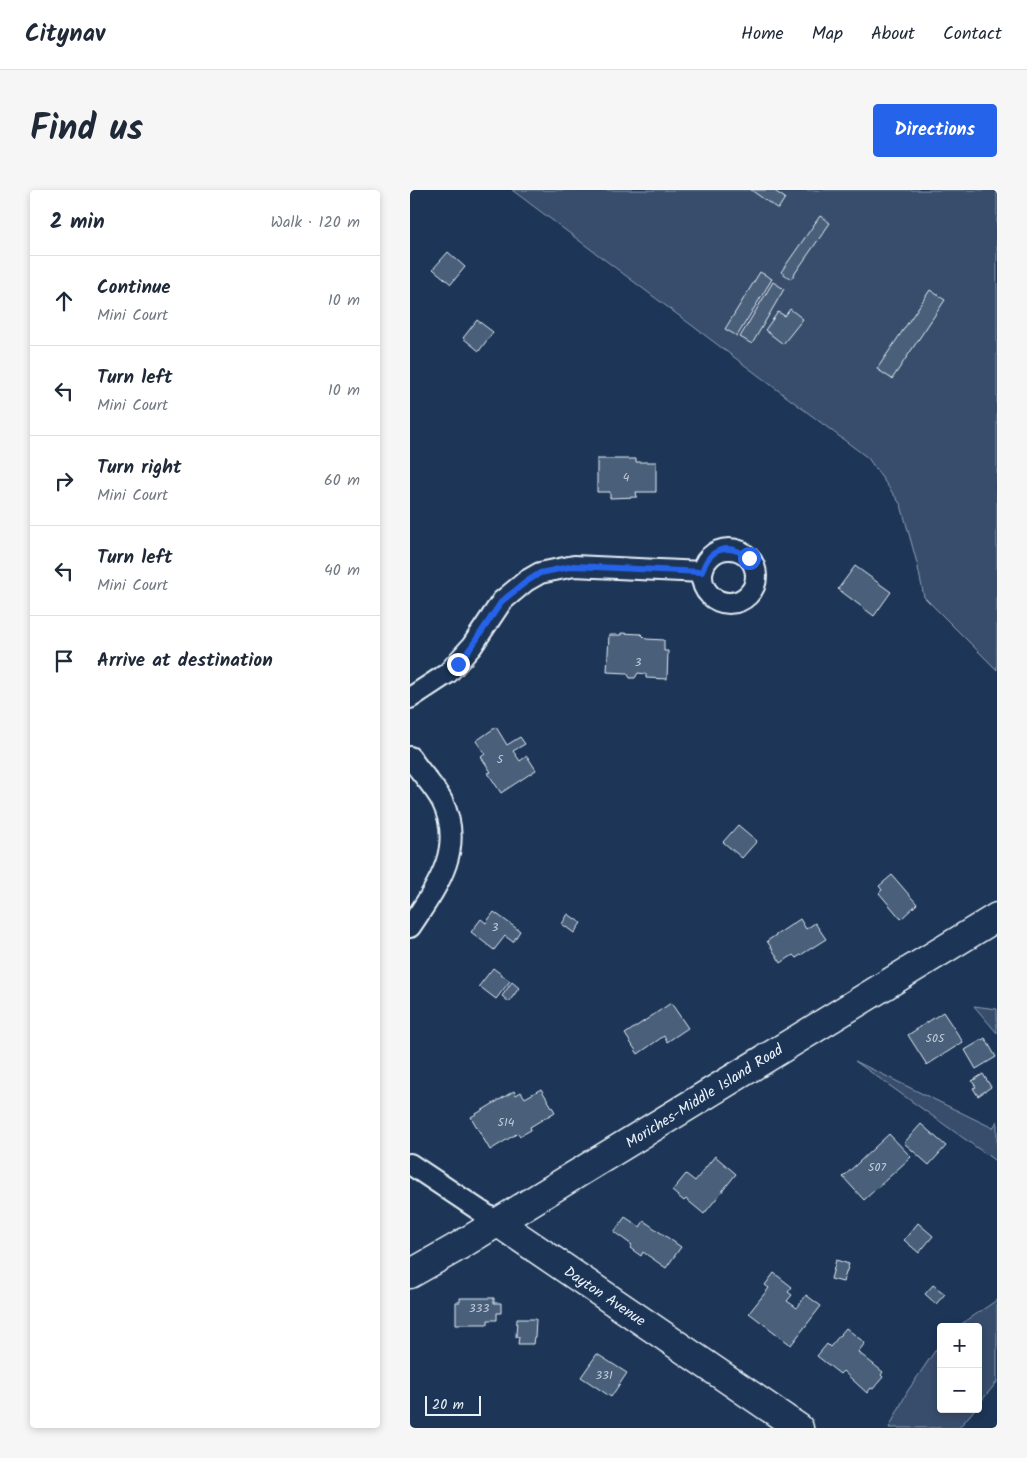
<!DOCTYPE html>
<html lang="en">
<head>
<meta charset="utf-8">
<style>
	:root { --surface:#fff; --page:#f6f6f7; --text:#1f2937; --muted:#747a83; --line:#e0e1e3; --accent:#2563eb }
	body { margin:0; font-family:Kalam,sans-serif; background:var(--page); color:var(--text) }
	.controls { position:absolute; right:15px; bottom:15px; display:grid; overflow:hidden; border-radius:5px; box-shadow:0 2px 8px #0003 }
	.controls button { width:45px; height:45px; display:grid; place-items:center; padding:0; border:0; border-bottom:1px solid var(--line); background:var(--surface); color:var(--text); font:25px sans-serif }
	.scale { position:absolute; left:15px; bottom:12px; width:56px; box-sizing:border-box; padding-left:5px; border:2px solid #e8f1f8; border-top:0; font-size:14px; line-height:18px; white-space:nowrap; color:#e8f1f8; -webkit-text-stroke:4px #1d3557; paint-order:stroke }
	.stop { position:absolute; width:15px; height:15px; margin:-11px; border:4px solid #2563eb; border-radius:50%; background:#fff }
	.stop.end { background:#2563eb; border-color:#fff; box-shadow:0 1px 5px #0008 }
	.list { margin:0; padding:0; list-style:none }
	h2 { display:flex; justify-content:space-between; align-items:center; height:65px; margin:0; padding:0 20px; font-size:21px }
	h2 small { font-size:16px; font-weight:400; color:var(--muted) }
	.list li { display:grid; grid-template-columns:32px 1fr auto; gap:15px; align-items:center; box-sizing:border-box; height:90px; padding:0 20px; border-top:1px solid var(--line) }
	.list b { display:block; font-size:19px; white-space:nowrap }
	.list p { margin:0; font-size:16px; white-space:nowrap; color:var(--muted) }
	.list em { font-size:16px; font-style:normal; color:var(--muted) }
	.icon { flex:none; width:28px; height:28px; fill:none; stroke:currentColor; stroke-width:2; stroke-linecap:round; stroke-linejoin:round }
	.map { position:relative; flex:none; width:587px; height:1238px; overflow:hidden; border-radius:5px }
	header { display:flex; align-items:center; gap:30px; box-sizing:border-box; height:70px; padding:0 25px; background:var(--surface); border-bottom:1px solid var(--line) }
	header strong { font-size:24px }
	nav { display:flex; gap:28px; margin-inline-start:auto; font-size:18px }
	.intro { display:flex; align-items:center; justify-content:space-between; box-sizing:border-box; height:120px; padding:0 30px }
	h1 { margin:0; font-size:35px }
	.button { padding:12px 22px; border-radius:5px; background:var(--accent); color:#fff; font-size:18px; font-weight:700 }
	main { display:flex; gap:30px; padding:0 30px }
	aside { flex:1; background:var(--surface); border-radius:5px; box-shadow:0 2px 8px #0003 }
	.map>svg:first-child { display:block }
</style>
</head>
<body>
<header>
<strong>Citynav</strong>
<nav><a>Home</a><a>Map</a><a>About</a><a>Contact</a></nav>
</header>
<div class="intro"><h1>Find us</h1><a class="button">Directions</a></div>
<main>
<aside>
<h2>2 min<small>Walk · 120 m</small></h2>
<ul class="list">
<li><svg class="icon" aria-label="ahead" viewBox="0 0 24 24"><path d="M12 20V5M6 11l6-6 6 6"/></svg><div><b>Continue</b><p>Mini Court</p></div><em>10 m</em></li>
<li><svg class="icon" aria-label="left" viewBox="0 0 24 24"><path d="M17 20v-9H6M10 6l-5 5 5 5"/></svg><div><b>Turn left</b><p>Mini Court</p></div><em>10 m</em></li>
<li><svg class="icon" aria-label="right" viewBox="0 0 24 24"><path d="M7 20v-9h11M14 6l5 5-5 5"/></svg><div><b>Turn right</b><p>Mini Court</p></div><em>60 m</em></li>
<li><svg class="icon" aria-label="left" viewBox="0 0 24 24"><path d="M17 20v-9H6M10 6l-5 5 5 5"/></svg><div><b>Turn left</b><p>Mini Court</p></div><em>40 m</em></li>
<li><svg class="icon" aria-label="arrive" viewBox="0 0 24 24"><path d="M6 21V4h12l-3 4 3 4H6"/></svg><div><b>Arrive at destination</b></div></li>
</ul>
</aside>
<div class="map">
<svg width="587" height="1238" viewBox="0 0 587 1238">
	<rect width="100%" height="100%" fill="#1d3557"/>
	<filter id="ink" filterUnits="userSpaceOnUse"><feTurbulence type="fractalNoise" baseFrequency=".02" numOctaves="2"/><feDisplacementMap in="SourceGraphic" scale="10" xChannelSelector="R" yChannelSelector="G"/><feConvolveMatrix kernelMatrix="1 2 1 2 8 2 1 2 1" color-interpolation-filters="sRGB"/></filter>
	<g filter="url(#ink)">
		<g fill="#374d6c" stroke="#909fb2">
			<polygon points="102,0 587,0 587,480 514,407 507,373 491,315 458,268"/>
			<polygon points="564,816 587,819 587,843"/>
			<polygon points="445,871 583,938 587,931 587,972"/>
			<polygon points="587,1110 587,1192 568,1215 568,1137 547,1137"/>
			<polygon points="531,1152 531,1219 565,1219 549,1238 479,1238 497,1202"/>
		</g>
		<g fill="#495e7a" stroke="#e8f1f8">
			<polygon points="341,0 363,0 375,8 368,19"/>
			<polygon points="410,26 420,33 381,89 371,82"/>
			<polygon points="38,62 55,77 41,94 23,79"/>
			<polygon points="350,82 362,89 327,146 315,139"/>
			<polygon points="363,92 374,99 342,154 330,147"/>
			<polygon points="520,100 535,110 482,189 467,179"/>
			<polygon points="380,119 393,129 373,154 355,140 368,122 375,126"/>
			<polygon points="67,130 83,142 69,161 53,148"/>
			<polygon points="187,269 226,269 226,272 246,272 246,302 226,302 227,307 200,308 200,302 187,302"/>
			<polygon points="445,376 481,402 464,426 428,399"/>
			<polygon points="211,443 231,444 236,449 254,450 254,461 258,461 257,489 236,488 236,484 228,483 225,488 220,488 217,483 197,482 199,445 211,445"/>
			<polygon points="86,537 97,555 110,547 115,554 103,561 110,571 117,566 126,580 91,603 78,583 81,582 71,567 75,564 66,551"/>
			<polygon points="328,635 347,651 332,668 313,652"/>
			<polygon points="482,685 507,714 491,729 469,703 472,700 469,696"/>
			<polygon points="84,722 110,741 103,752 95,746 84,760 61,742 71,729 76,733"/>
			<polygon points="158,724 171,733 164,743 152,734"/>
			<polygon points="390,729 396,739 405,733 416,749 386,768 383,765 371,773 357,751"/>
			<polygon points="83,778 100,791 86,809 69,796"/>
			<polygon points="102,792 109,798 99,812 92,806"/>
			<polygon points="261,813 278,838 257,852 254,846 228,864 215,844"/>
			<polygon points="533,822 553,852 517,875 498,845"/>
			<polygon points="575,848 586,867 566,879 555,860"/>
			<polygon points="573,884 581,897 568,906 563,898 566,897 562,891"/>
			<polygon points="131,899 145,922 120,937 121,940 110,946 108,943 80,960 61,927 104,901 106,905 111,902 115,908"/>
			<polygon points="511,934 536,956 519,975 494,953"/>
			<polygon points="479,944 501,967 454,1010 433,987"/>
			<polygon points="305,966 326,984 294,1024 276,1009 274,1011 262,1001 276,984 285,991"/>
			<polygon points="215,1027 230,1037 234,1031 271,1057 256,1078 233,1062 231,1066 220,1058 222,1055 204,1042"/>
			<polygon points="508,1033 523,1046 509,1063 494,1050"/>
			<polygon points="426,1070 439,1074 433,1092 421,1089"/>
			<polygon points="364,1083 382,1097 378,1102 382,1105 377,1111 387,1118 396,1105 411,1116 381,1155 339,1123 359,1098 355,1095"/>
			<polygon points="523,1095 535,1104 526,1114 515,1104"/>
			<polygon points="50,1108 84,1108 84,1113 91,1113 91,1123 87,1123 87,1130 78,1130 78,1134 46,1134 46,1112 50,1112"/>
			<polygon points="107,1129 126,1129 125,1147 124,1147 123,1154 108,1154 109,1147 106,1147"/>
			<polygon points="436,1138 455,1153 448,1162 473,1182 471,1185 473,1187 463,1199 461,1198 457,1203 433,1181 430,1184 407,1166 417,1154 420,1157"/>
			<polygon points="187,1164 217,1183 201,1207 171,1187"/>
		</g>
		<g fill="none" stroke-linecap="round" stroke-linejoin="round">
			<g stroke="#e8f1f8" stroke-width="24">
				<g id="street">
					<circle cx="319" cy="386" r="27"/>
					<polyline points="0,508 38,483 62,456 92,411 116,391 130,383 164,376 292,382"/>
					<path d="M0,567C10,582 24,596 32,611C56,659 26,698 0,737"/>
					<polyline points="0,974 87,1032"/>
				</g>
			</g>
			<g stroke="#e8f1f8" stroke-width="31">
				<g id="secondary">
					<polyline points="87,1032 389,1238"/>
					<polyline points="0,1084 44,1059 587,727"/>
				</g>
			</g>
			<use href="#street" stroke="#1d3557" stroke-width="20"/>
			<use href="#secondary" stroke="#1d3557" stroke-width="28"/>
		</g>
	</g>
	<g fill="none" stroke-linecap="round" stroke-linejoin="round" filter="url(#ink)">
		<path stroke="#2563eb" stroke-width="6" d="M48,474L62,456L92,411L116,392L130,383L164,376L292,382C299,358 319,352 339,368"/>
	</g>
	<g text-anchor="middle" stroke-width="4" stroke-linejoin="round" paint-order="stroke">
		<g font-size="12" fill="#c0ccd8">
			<text x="216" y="291">4</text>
			<text x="228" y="476">3</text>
			<text x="90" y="573">5</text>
			<text x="85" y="741">3</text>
			<text x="525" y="852">505</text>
			<text x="96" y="936">514</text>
			<text x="467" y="981">507</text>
			<text x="69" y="1122">333</text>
			<text x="194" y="1189">331</text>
		</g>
		<g font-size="15" fill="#e8f1f8" stroke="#1d3557">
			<text transform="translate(294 906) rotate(-32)" y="5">Moriches-Middle Island Road</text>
			<text transform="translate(195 1106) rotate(34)" y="5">Dayton Avenue</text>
		</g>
	</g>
</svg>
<div class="controls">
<button>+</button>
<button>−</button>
</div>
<div class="scale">20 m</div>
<div class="stop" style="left:339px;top:368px"></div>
<div class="stop end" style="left:48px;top:474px"></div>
</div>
</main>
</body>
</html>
